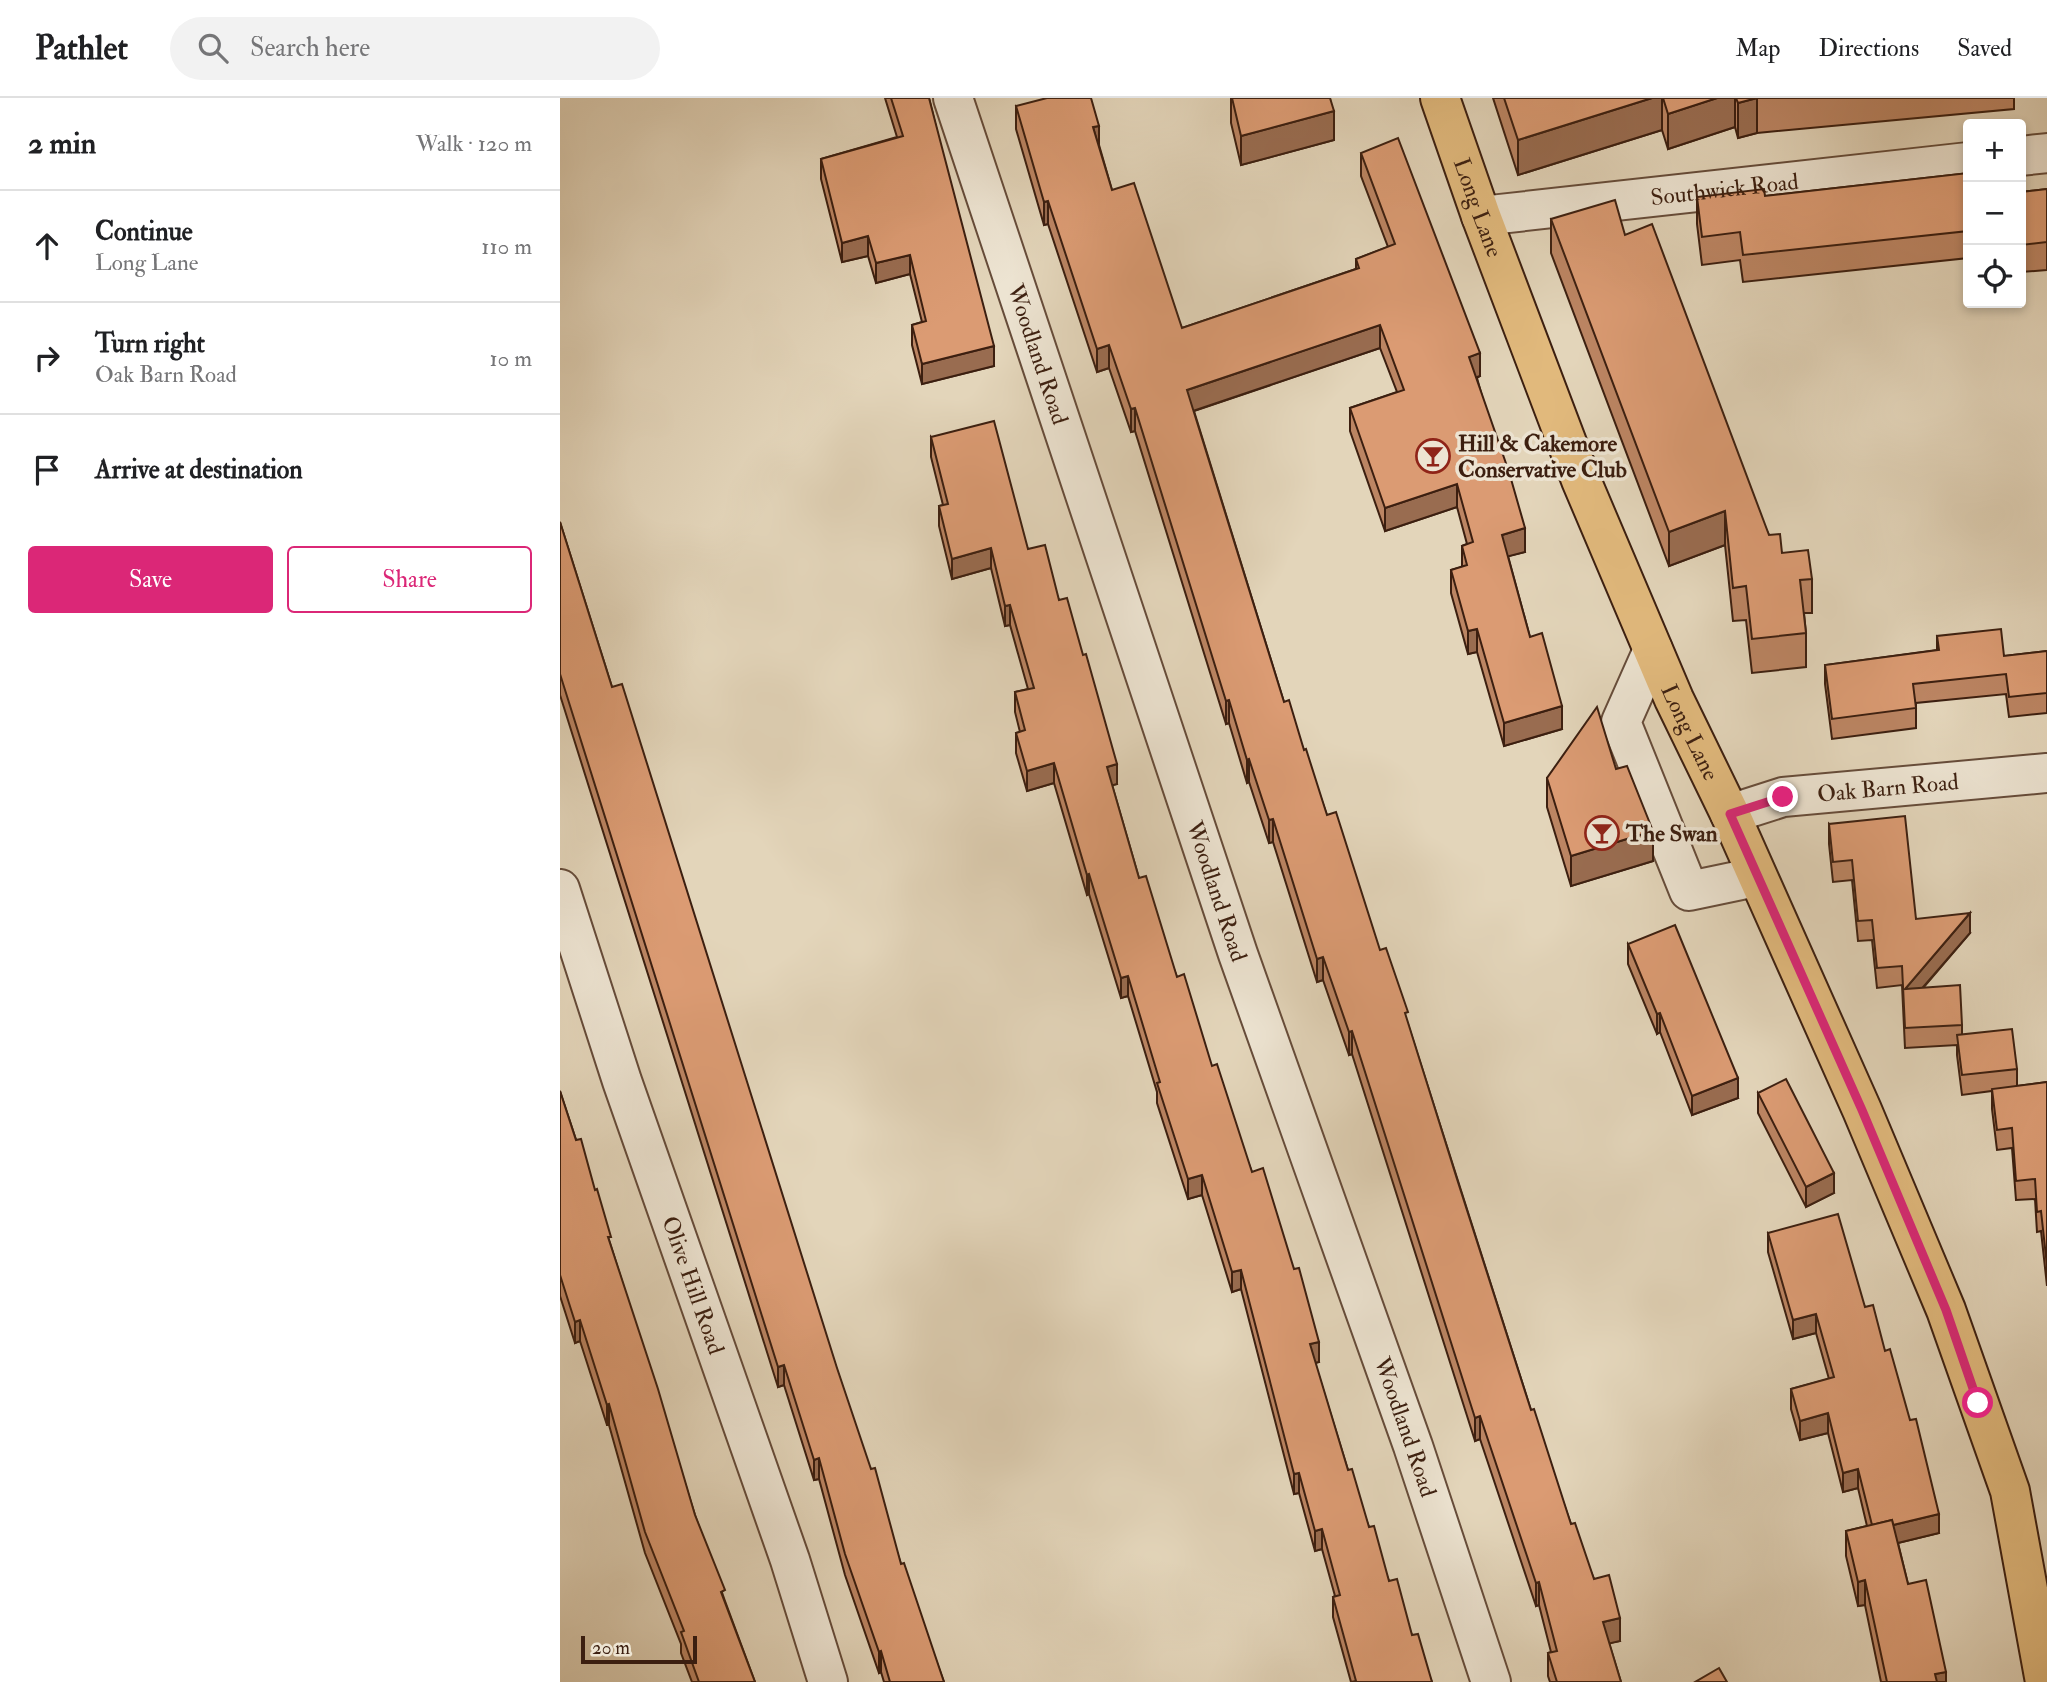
<!DOCTYPE html>
<html lang="en">
<head>
<meta charset="utf-8">
<style>
	:root { --surface:#fff; --page:#f2f2f2; --text:#202124; --muted:#757577; --line:#e0e0e0; --accent:#db2777 }
	body { margin:0; font-family:"IM FELL Double Pica",serif; background:var(--page); color:var(--text) }
	.controls { position:absolute; right:21px; top:21px; display:grid; overflow:hidden; border-radius:7px; box-shadow:0 4px 10px #0003 }
	.controls button { width:63px; height:63px; display:grid; place-items:center; padding:0; border:0; border-bottom:2px solid var(--line); background:var(--surface); color:var(--text); font:35px sans-serif }
	.scale { position:absolute; left:21px; bottom:18px; width:116px; box-sizing:border-box; padding-left:7px; border:4px solid #3c1f10; border-top:0; font-size:19px; line-height:24px; white-space:nowrap; color:#3c1f10; -webkit-text-stroke:5px #ede4d2; paint-order:stroke }
	.stop { position:absolute; width:21px; height:21px; margin:-16px; border:5px solid #db2777; border-radius:50%; background:#fff }
	.stop.end { background:#db2777; border-color:#fff; box-shadow:0 2px 7px #0008 }
	.list { margin:0; padding:0; list-style:none }
	h2 { display:flex; justify-content:space-between; align-items:center; height:91px; margin:0; padding:0 28px; font-size:30px }
	h2 small { font-size:23px; font-weight:400; color:var(--muted) }
	.list li { display:grid; grid-template-columns:46px 1fr auto; gap:21px; align-items:center; box-sizing:border-box; height:112px; padding:0 28px; border-top:2px solid var(--line) }
	.list b { display:block; font-size:26px; white-space:nowrap }
	.list p { margin:0; font-size:23px; white-space:nowrap; color:var(--muted) }
	.list em { font-size:23px; font-style:normal; color:var(--muted) }
	.actions { display:flex; gap:14px; padding:21px 28px }
	.actions a { flex:1; padding:16px 0; border:2px solid var(--accent); border-radius:7px; text-align:center; font-size:24px; color:var(--accent) }
	.actions .main { background:var(--accent); color:#fff }
	.icon { flex:none; width:38px; height:38px; fill:none; stroke:currentColor; stroke-width:2; stroke-linecap:round; stroke-linejoin:round }
	.map { position:relative; flex:none; width:1487px; height:1584px; overflow:hidden }
	header { display:flex; align-items:center; gap:42px; box-sizing:border-box; height:98px; padding:0 35px; background:var(--surface); border-bottom:2px solid var(--line) }
	header strong { font-size:33px }
	nav { display:flex; gap:38px; margin-inline-start:auto; font-size:24px }
	.search { width:490px; height:63px; background:var(--page); display:flex; align-items:center; gap:18px; box-sizing:border-box; padding:0 24px; border-radius:38px; color:var(--muted); font-size:26px }
	main { display:flex }
	aside { flex:1; background:var(--surface) }
	.map>svg:first-child { display:block }
</style>
</head>
<body>
<header>
<strong>Pathlet</strong>
<div class="search"><svg class="icon" aria-label="search" viewBox="0 0 24 24"><circle cx="10" cy="10" r="6"/><path d="M15 15l6 6"/></svg>Search here</div>
<nav><a>Map</a><a>Directions</a><a>Saved</a></nav>
</header>
<main>
<aside>
<h2>2 min<small>Walk · 120 m</small></h2>
<ul class="list">
<li><svg class="icon" aria-label="ahead" viewBox="0 0 24 24"><path d="M12 20V5M6 11l6-6 6 6"/></svg><div><b>Continue</b><p>Long Lane</p></div><em>110 m</em></li>
<li><svg class="icon" aria-label="right" viewBox="0 0 24 24"><path d="M7 20v-9h11M14 6l5 5-5 5"/></svg><div><b>Turn right</b><p>Oak Barn Road</p></div><em>10 m</em></li>
<li><svg class="icon" aria-label="arrive" viewBox="0 0 24 24"><path d="M6 21V4h12l-3 4 3 4H6"/></svg><div><b>Arrive at destination</b></div></li>
</ul>
<div class="actions"><a class="main">Save</a><a>Share</a></div>
</aside>
<div class="map">
<svg width="1487" height="1584" viewBox="0 0 1487 1584">
	<rect width="100%" height="100%" fill="#e3d5ba"/>
	<filter id="stains"><feTurbulence type="fractalNoise" baseFrequency=".00286" numOctaves="4"/><feColorMatrix values="0 0 0 0 .2 0 0 0 0 .09 0 0 0 0 .02 0 0 0 .5 -.17"/></filter>
	<radialGradient id="worn" r=".72"><stop offset=".6" stop-color="#630" stop-opacity="0"/><stop offset="1" stop-color="#630" stop-opacity=".3"/></radialGradient>
	<g fill="none" stroke-linecap="round" stroke-linejoin="round">
		<g stroke="#664c3a" stroke-width="42">
			<g id="minor">
				<path id="s1" d="M393,0L678,856L853,1348L931,1584"/>
				<polyline points="1461,58 1487,55"/>
				<path id="s2" d="M921,118L1408,64"/>
				<polyline points="1093,552 1061,624 1129,793 1196,779"/>
				<path id="s3" d="M1170,716L1223,699L1487,675"/>
				<path id="s4" d="M0,791L62,983L230,1462L268,1584"/>
			</g>
		</g>
		<g stroke="#3c1f10" stroke-width="42">
			<g id="major">
				<path id="s5" d="M880,0L921,118L1021,382L1114,601L1170,716L1302,1012L1386,1212L1450,1393L1485,1584"/>
			</g>
		</g>
		<use href="#minor" stroke="#ede4d2" stroke-width="38"/>
		<use href="#major" stroke="#e2ba7d" stroke-width="38"/>
	</g>
	<g fill="#bc8563" stroke="#3c1f10" stroke-width="2">
		<polygon points="325,0 369,0 434,268 362,286 352,247 352,227 362,224 350,176 316,185 308,158 282,164 261,81 261,61 337,39"/>
		<polygon points="671,0 770,0 774,42 681,67 671,25"/>
		<polygon points="933,0 1454,0 1454,11 1197,35 1178,40 1175,29 1108,51 1102,32 958,77"/>
		<polygon points="456,8 539,47 552,92 622,230 796,171 796,161 828,149 801,78 801,55 920,278 917,280 965,454 948,458 970,539 1002,631 944,648 917,554 908,556 891,495 891,472 902,469 902,448 907,446 897,409 825,433 790,333 790,310 837,294 820,250 634,313 724,604 744,652 767,717 848,926 971,1312 1011,1426 1060,1543 1049,1545 1061,1584 990,1584 988,1578 988,1555 991,1554 979,1507 976,1508 920,1341 915,1343 792,956 789,957 763,882 757,884 713,744 709,745 689,684 687,685 669,625 666,626 575,333 571,334 549,270 537,274 488,126 484,127 456,31"/>
		<polygon points="1408,75 1408,160 1183,184 1180,162 1142,167 1137,126 1137,99 1205,98"/>
		<polygon points="1487,91 1487,172 1461,174 1461,94"/>
		<polygon points="991,121 1065,137 1209,437 1222,455 1252,481 1252,515 1244,515 1246,535 1246,569 1192,575 1186,522 1173,523 1165,447 1109,468 991,155"/>
		<polygon points="371,339 468,451 499,502 557,686 552,687 579,780 692,1074 759,1264 755,1265 788,1372 809,1429 829,1483 872,1584 791,1584 773,1519 773,1499 775,1498 762,1451 755,1453 739,1395 734,1396 681,1191 672,1194 642,1097 628,1101 597,1005 597,994 568,898 561,900 529,796 527,797 494,685 467,693 456,655 456,635 460,634 455,614 455,594 468,591 450,527 445,528 431,470 392,481 379,428 379,408 383,407 371,359"/>
		<polygon points="0,424 52,589 341,1466 384,1584 324,1584 321,1574 319,1575 285,1477 259,1381 254,1382 224,1287 218,1289 0,597"/>
		<polygon points="1377,538 1444,558 1487,553 1487,615 1449,619 1446,596 1356,605 1356,630 1272,641 1265,586 1265,567 1377,552"/>
		<polygon points="1056,671 1093,763 1011,788 987,709 987,680"/>
		<polygon points="1269,726 1356,821 1410,835 1363,890 1402,927 1402,937 1457,971 1457,988 1487,984 1487,1188 1481,1133 1477,1134 1475,1101 1456,1102 1452,1050 1437,1052 1432,1011 1432,993 1402,997 1397,957 1397,947 1345,950 1342,887 1317,890 1312,842 1298,843 1292,782 1273,784 1269,746"/>
		<polygon points="1068,846 1178,1000 1132,1017 1100,934 1097,936 1068,866"/>
		<polygon points="0,993 51,1148 135,1417 165,1503 195,1584 132,1584 121,1555 121,1546 85,1455 49,1327 47,1327 20,1243 15,1245 0,1198"/>
		<polygon points="1198,995 1274,1095 1246,1109 1198,1015"/>
		<polygon points="1208,1135 1305,1209 1325,1253 1379,1435 1338,1445 1348,1486 1386,1584 1321,1584 1305,1507 1298,1508 1286,1458 1286,1433 1307,1428 1298,1390 1283,1394 1268,1335 1240,1342 1231,1311 1231,1291 1269,1281 1256,1235 1233,1241 1208,1154"/>
	</g>
	<g fill="#996c50" stroke="#3c1f10" stroke-width="2">
		<polygon points="1092,0 1102,0 1102,32 958,77 958,42"/>
		<polygon points="1157,0 1175,0 1175,29 1108,51 1108,16"/>
		<polygon points="1197,0 1197,35 1178,40 1178,5"/>
		<polygon points="774,13 774,42 681,67 681,38"/>
		<polygon points="539,28 539,51 533,29"/>
		<polygon points="488,103 488,126 484,127 484,104"/>
		<polygon points="308,138 308,158 282,164 282,145"/>
		<polygon points="350,157 350,176 316,185 316,165"/>
		<polygon points="820,227 820,250 627,315 627,292"/>
		<polygon points="549,247 549,270 537,274 537,251"/>
		<polygon points="434,248 434,268 362,286 362,266"/>
		<polygon points="920,255 920,278 909,282 909,259"/>
		<polygon points="575,310 575,333 571,334 571,311"/>
		<polygon points="897,386 897,409 825,433 825,410"/>
		<polygon points="1165,413 1165,447 1109,468 1109,434"/>
		<polygon points="965,430 965,454 942,460 942,437"/>
		<polygon points="431,450 431,470 392,481 392,461"/>
		<polygon points="450,507 450,527 445,528 445,508"/>
		<polygon points="917,531 917,554 908,556 908,533"/>
		<polygon points="669,602 669,625 666,626 666,603"/>
		<polygon points="1002,608 1002,631 944,648 944,625"/>
		<polygon points="689,661 689,684 687,685 687,662"/>
		<polygon points="494,665 494,685 467,693 467,673"/>
		<polygon points="557,666 557,686 547,689 547,669"/>
		<polygon points="713,721 713,744 709,745 709,722"/>
		<polygon points="1093,733 1093,763 1011,788 1011,758"/>
		<polygon points="529,776 529,796 527,797 527,777"/>
		<polygon points="1410,815 1410,835 1345,910 1345,891"/>
		<polygon points="763,859 763,882 757,884 757,861"/>
		<polygon points="568,878 568,898 561,900 561,880"/>
		<polygon points="1100,915 1100,934 1097,936 1097,916"/>
		<polygon points="792,933 792,956 789,957 789,934"/>
		<polygon points="1178,980 1178,1000 1132,1017 1132,998"/>
		<polygon points="1274,1075 1274,1095 1246,1109 1246,1089"/>
		<polygon points="642,1077 642,1097 628,1101 628,1081"/>
		<polygon points="681,1172 681,1191 672,1194 672,1174"/>
		<polygon points="1256,1216 1256,1235 1233,1241 1233,1222"/>
		<polygon points="20,1222 20,1243 15,1245 15,1224"/>
		<polygon points="759,1244 759,1264 750,1266 750,1246"/>
		<polygon points="224,1267 224,1287 218,1289 218,1269"/>
		<polygon points="49,1306 49,1327 47,1327 47,1307"/>
		<polygon points="1268,1315 1268,1335 1240,1342 1240,1323"/>
		<polygon points="920,1318 920,1341 915,1343 915,1320"/>
		<polygon points="259,1360 259,1381 254,1382 254,1362"/>
		<polygon points="1298,1371 1298,1390 1283,1394 1283,1375"/>
		<polygon points="739,1375 739,1395 734,1396 734,1376"/>
		<polygon points="1379,1416 1379,1435 1313,1451 1313,1432"/>
		<polygon points="762,1431 762,1451 755,1453 755,1433"/>
		<polygon points="1305,1482 1305,1507 1298,1508 1298,1484"/>
		<polygon points="979,1484 979,1507 976,1508 976,1485"/>
		<polygon points="1060,1520 1060,1543 1043,1547 1043,1524"/>
		<polygon points="321,1553 321,1574 319,1575 319,1554"/>
		<polygon points="1386,1574 1386,1584 1375,1584 1375,1576"/>
	</g>
	<g fill="#db9b73" stroke="#3c1f10" stroke-width="2">
		<polygon points="331,0 369,0 434,248 362,266 352,227 366,223 350,157 316,165 308,138 282,145 261,61 343,38"/>
		<polygon points="487,0 531,0 539,28 533,29 552,92 574,85 622,230 799,170 796,161 835,146 801,55 838,40 920,255 909,259 949,374 965,430 942,437 970,539 982,535 1002,608 944,625 917,531 908,533 891,472 907,467 902,448 913,444 897,386 825,410 790,310 844,292 820,227 627,292 724,604 729,602 744,652 746,651 767,717 776,714 820,852 826,850 848,914 845,915 897,1081 971,1312 974,1311 1011,1426 1015,1425 1034,1481 1049,1477 1060,1520 1043,1524 1061,1584 997,1584 988,1555 997,1553 979,1484 976,1485 920,1318 915,1320 792,933 789,934 763,859 757,861 713,721 709,722 689,661 687,662 669,602 666,603 575,310 571,311 549,247 537,251 488,103 484,104 456,8"/>
		<polygon points="672,0 770,0 774,13 681,38"/>
		<polygon points="944,0 1092,0 958,42"/>
		<polygon points="1103,0 1157,0 1108,16"/>
		<polygon points="1176,0 1197,0 1178,5"/>
		<polygon points="1408,75 1408,133 1183,157 1180,134 1142,139 1137,99 1204,91 1205,98"/>
		<polygon points="1487,91 1487,144 1461,147 1461,94"/>
		<polygon points="1055,102 1065,137 1092,126 1209,437 1220,436 1222,455 1248,452 1252,481 1240,482 1246,535 1192,541 1186,488 1173,490 1165,413 1109,434 991,121"/>
		<polygon points="434,323 468,451 485,447 499,502 507,500 523,557 526,556 557,666 547,669 579,780 586,778 617,879 624,876 652,968 657,966 692,1074 703,1070 734,1171 739,1170 759,1244 750,1246 788,1372 792,1371 809,1429 814,1428 829,1483 837,1481 852,1537 858,1536 872,1584 791,1584 796,1583 773,1499 780,1497 762,1431 755,1433 739,1375 734,1376 681,1172 672,1174 642,1077 628,1081 597,985 600,984 568,878 561,880 529,776 527,777 494,665 467,673 456,635 465,632 455,594 474,590 450,507 445,508 431,450 392,461 379,408 388,406 371,339"/>
		<polygon points="0,424 52,589 62,586 277,1270 311,1371 315,1370 341,1466 344,1465 384,1584 330,1584 321,1553 319,1554 285,1456 259,1360 254,1362 224,1267 218,1269 0,576"/>
		<polygon points="1441,531 1444,558 1487,553 1487,595 1449,599 1446,576 1353,586 1356,610 1272,621 1265,567 1379,552 1377,538"/>
		<polygon points="1037,609 1056,671 1067,668 1093,733 1011,758 987,680"/>
		<polygon points="1345,718 1356,821 1410,815 1345,891 1400,887 1402,927 1345,930 1342,868 1317,870 1312,822 1298,823 1292,762 1273,764 1269,726"/>
		<polygon points="1115,827 1178,980 1132,998 1100,915 1097,916 1068,846"/>
		<polygon points="1452,931 1457,971 1402,977 1397,937"/>
		<polygon points="1226,981 1274,1075 1246,1089 1198,995"/>
		<polygon points="1487,984 1487,1168 1481,1113 1477,1114 1475,1081 1456,1083 1452,1030 1437,1032 1432,991"/>
		<polygon points="0,993 16,1042 21,1041 35,1092 37,1091 51,1139 48,1139 98,1291 135,1417 165,1492 161,1494 195,1584 139,1584 121,1534 124,1533 85,1434 49,1306 47,1307 20,1222 15,1224 0,1177"/>
		<polygon points="1278,1116 1305,1209 1313,1207 1325,1253 1330,1251 1350,1322 1356,1321 1379,1416 1333,1427 1332,1422 1312,1427 1298,1371 1283,1375 1268,1315 1240,1323 1231,1291 1274,1279 1256,1216 1233,1222 1208,1135"/>
		<polygon points="1332,1422 1348,1486 1366,1482 1386,1574 1375,1576 1377,1584 1327,1584 1305,1482 1298,1484 1286,1433"/>
		<polygon points="1159,1570 1167,1584 1135,1584"/>
	</g>
	<g fill="none" stroke-linecap="round" stroke-linejoin="round">
		<polyline stroke="#db2777" stroke-width="9" points="1223,699 1170,716 1302,1012 1386,1212 1418,1305"/>
	</g>
	<defs>
		<g id="bar-ring" transform="scale(1.75)"><circle r="9.5" fill="#ede4d2" stroke="#8f2418" stroke-width="1.5"/><path d="M-6-5H6L.8 .8V4.5H3.5V6h-7V4.5H-.8V.8Z" fill="#8f2418"/></g>
	</defs>
	<g fill-rule="evenodd">
		<use href="#bar-ring" x="873" y="358"/>
		<use href="#bar-ring" x="1042" y="735"/>
	</g>
	<g text-anchor="middle" stroke-width="7" stroke-linejoin="round" paint-order="stroke">
		<g font-size="23" fill="#3c1f10" stroke="#ede4d2">
			<text dy="8" stroke="none"><textPath href="#s2" startOffset="245">Southwick Road</textPath></text>
			<text dy="8" stroke="none"><textPath href="#s5" startOffset="116">Long Lane</textPath></text>
			<text dy="8" stroke="none"><textPath href="#s1" startOffset="270">Woodland Road</textPath></text>
			<text dy="8" stroke="none"><textPath href="#s5" startOffset="682">Long Lane</textPath></text>
			<text dy="8" stroke="none"><textPath href="#s3" startOffset="161">Oak Barn Road</textPath></text>
			<text dy="8" stroke="none"><textPath href="#s1" startOffset="836">Woodland Road</textPath></text>
			<text dy="8" stroke="none"><textPath href="#s4" startOffset="418">Olive Hill Road</textPath></text>
			<text dy="8" stroke="none"><textPath href="#s1" startOffset="1404">Woodland Road</textPath></text>
		</g>
		<g font-size="23" font-weight="bold" fill="#3c1f10" stroke="#ede4d2" text-anchor="start">
			<text x="898" y="353">Hill &amp; Cakemore<tspan x="898" dy="26">Conservative Club</tspan></text>
			<text x="1066" y="743">The Swan</text>
		</g>
	</g>
	<rect width="100%" height="100%" filter="url(#stains)"/>
	<rect width="100%" height="100%" fill="url(#worn)"/>
</svg>
<div class="controls">
<button>+</button>
<button>−</button>
<button><svg class="icon" aria-label="locate" viewBox="0 0 24 24"><circle cx="12" cy="12" r="6"/><path d="M12 2v4M12 18v4M2 12h4M18 12h4"/></svg></button>
</div>
<div class="scale">20 m</div>
<div class="stop" style="left:1418px;top:1305px"></div>
<div class="stop end" style="left:1223px;top:699px"></div>
</div>
</main>
</body>
</html>
